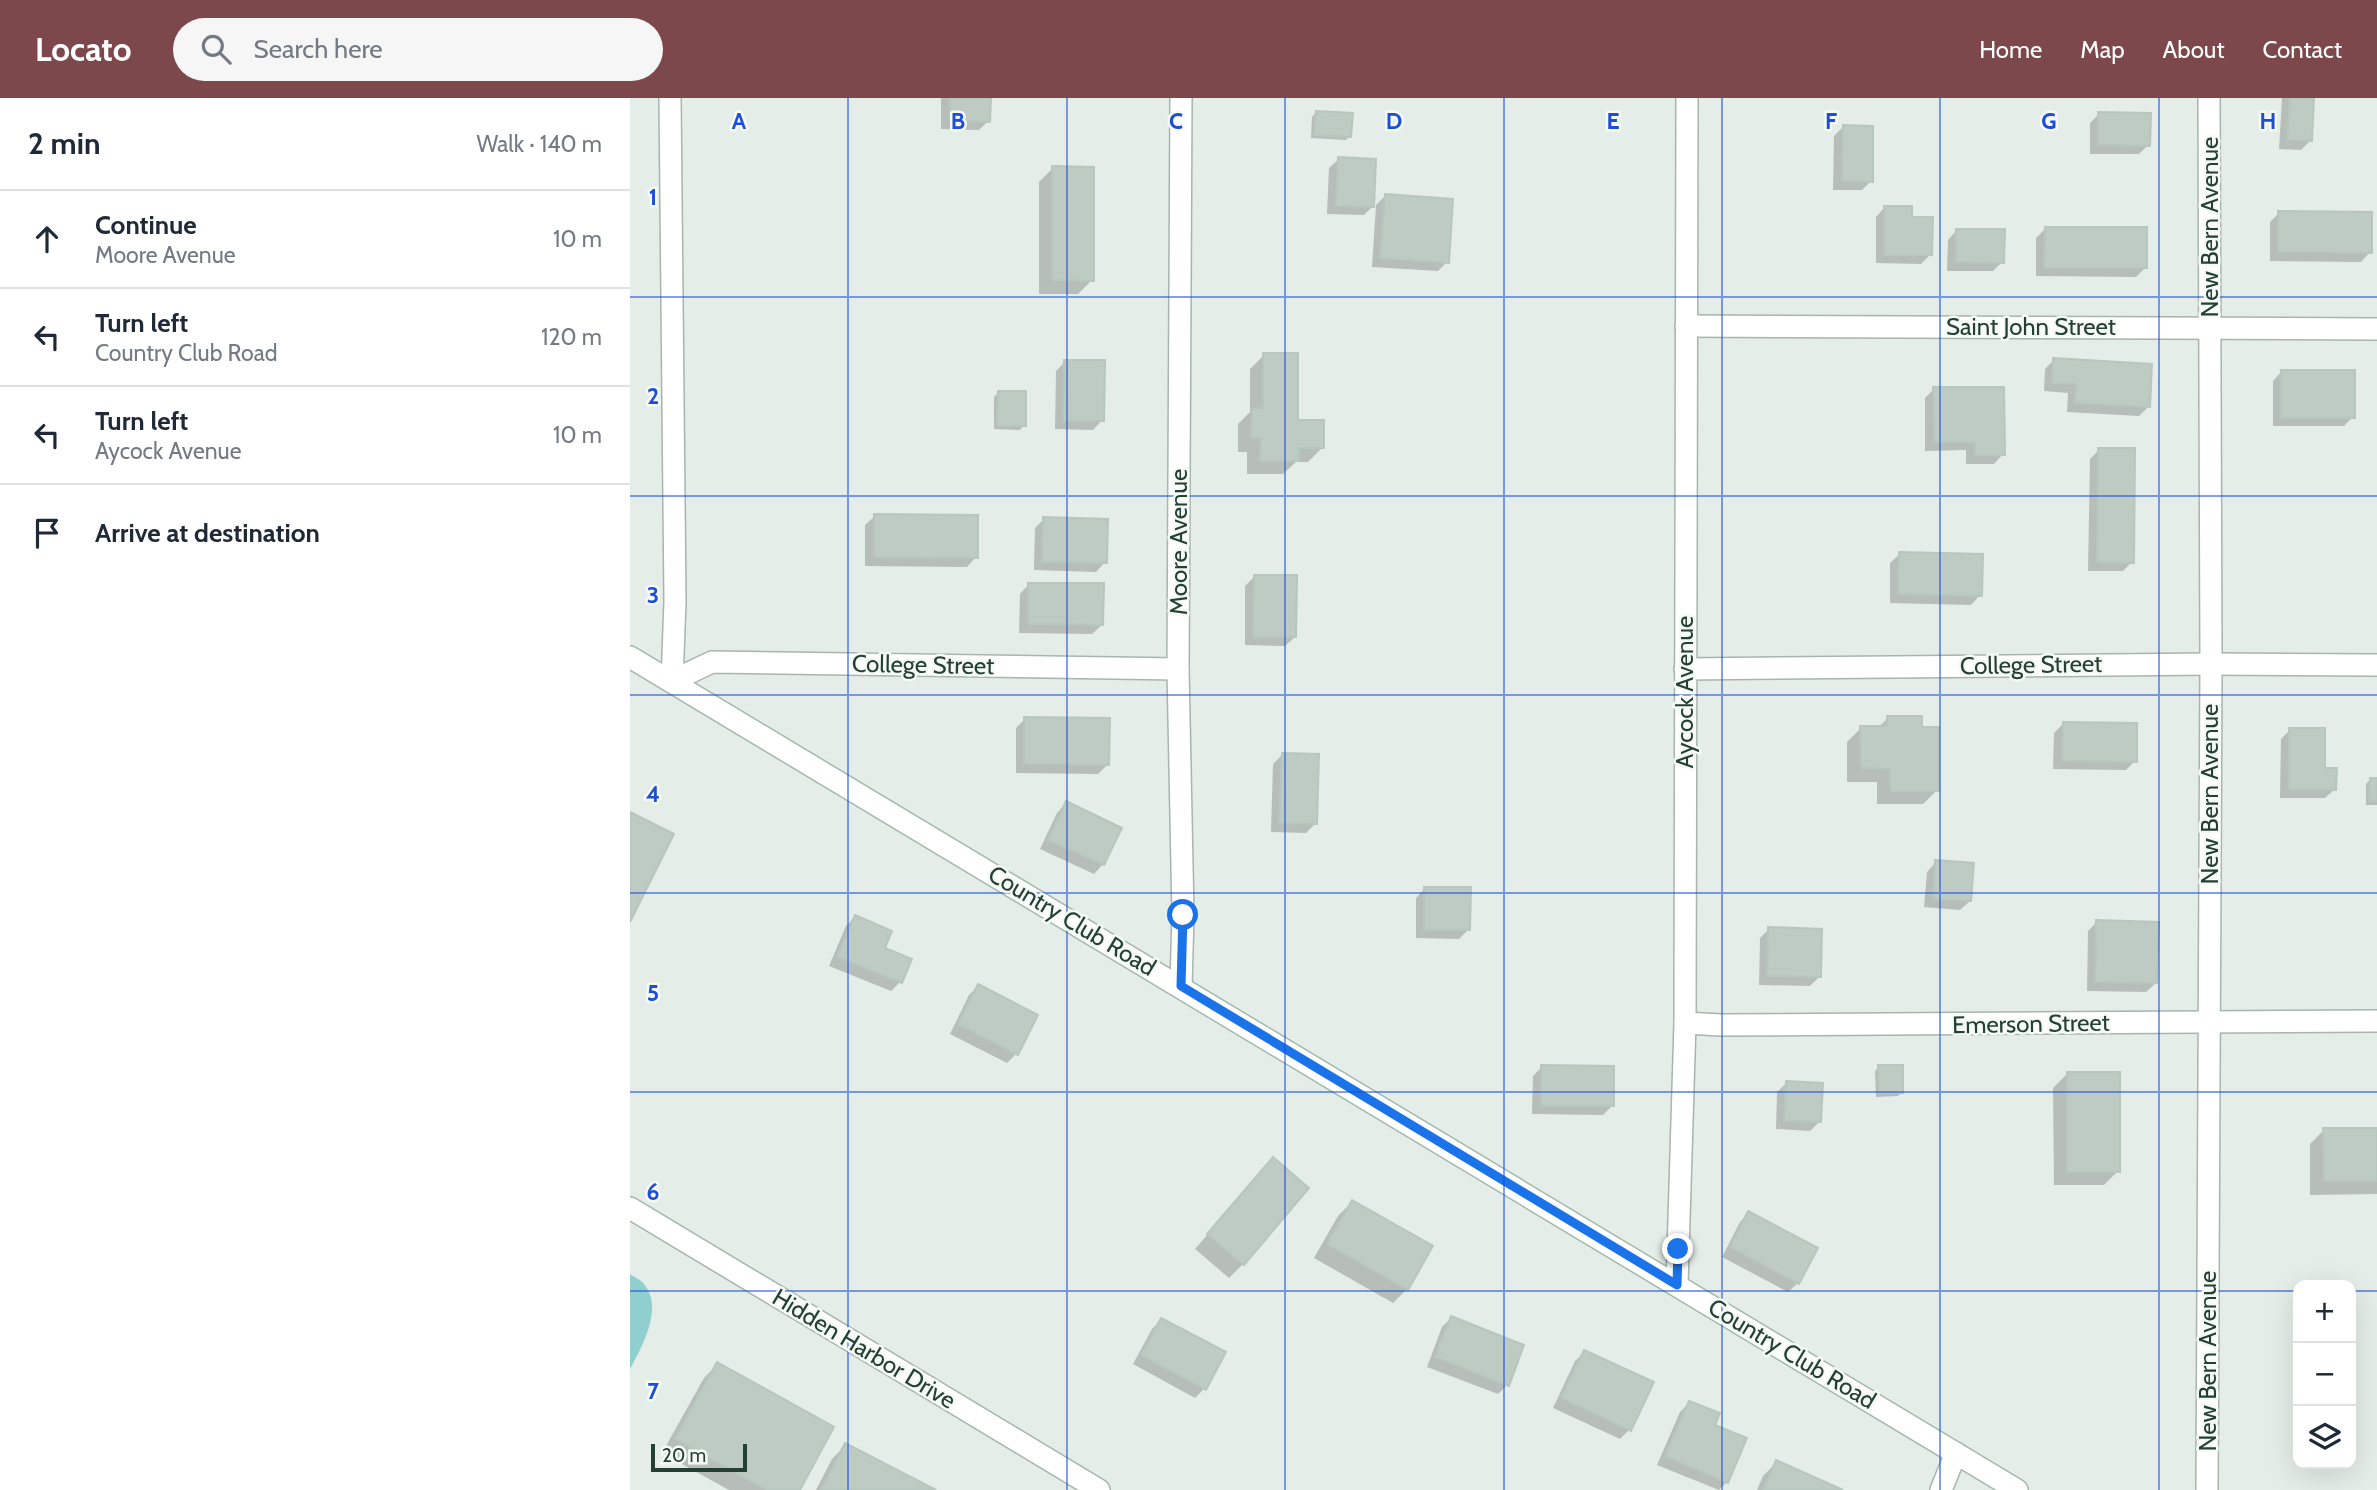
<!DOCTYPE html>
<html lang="en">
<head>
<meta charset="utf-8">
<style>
	:root { --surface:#fff; --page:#f6f6f7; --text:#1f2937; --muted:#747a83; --line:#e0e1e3; --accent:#7c484b }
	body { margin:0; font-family:Cabin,sans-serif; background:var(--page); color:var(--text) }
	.controls { position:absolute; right:21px; bottom:21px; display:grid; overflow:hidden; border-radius:14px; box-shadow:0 7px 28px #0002 }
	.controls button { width:63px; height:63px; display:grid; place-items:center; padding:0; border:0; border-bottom:2px solid var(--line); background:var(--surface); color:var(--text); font:35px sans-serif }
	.scale { position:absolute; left:21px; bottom:18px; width:96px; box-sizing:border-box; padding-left:7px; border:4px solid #243f33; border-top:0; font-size:19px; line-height:24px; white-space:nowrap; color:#243f33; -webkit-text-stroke:5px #f5faf7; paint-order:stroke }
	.stop { position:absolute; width:21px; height:21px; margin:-16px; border:5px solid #1a73e8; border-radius:50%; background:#fff }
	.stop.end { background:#1a73e8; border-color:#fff; box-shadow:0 2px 7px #0008 }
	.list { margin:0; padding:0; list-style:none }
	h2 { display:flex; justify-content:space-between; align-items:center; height:91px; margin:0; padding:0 28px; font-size:30px }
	h2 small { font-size:23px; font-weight:400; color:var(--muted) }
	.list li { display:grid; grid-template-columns:46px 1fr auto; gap:21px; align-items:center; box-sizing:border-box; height:98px; padding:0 28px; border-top:2px solid var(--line) }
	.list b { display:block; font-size:26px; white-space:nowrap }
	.list p { margin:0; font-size:23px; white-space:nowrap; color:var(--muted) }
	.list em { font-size:23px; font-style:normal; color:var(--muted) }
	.icon { flex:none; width:38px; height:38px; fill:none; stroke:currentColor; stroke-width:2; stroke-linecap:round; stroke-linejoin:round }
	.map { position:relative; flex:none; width:1747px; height:1392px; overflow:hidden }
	header { display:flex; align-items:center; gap:42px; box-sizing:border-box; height:98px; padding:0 35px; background:var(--accent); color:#fff }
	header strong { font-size:33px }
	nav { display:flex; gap:38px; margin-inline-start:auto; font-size:24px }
	.search { width:490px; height:63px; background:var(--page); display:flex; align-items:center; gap:18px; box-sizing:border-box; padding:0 24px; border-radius:38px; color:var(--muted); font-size:26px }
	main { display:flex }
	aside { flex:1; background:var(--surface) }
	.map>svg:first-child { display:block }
</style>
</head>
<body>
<header>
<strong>Locato</strong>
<div class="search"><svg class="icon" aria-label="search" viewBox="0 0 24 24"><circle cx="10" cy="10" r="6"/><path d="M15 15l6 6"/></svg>Search here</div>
<nav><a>Home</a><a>Map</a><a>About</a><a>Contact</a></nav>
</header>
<main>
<aside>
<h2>2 min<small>Walk · 140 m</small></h2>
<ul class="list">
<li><svg class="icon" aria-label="ahead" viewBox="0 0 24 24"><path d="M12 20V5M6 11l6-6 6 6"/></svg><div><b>Continue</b><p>Moore Avenue</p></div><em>10 m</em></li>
<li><svg class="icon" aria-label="left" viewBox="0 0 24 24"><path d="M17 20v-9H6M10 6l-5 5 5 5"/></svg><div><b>Turn left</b><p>Country Club Road</p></div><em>120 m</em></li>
<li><svg class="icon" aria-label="left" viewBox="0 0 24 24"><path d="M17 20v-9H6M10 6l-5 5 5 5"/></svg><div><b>Turn left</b><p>Aycock Avenue</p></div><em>10 m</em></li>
<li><svg class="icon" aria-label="arrive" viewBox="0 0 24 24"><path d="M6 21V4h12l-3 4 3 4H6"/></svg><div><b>Arrive at destination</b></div></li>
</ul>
</aside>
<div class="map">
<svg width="1747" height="1392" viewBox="0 0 1747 1392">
	<rect width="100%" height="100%" fill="#e5ede8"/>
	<path fill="#8fd0cf" d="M0,1176C4,1179 11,1182 14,1186C34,1210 12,1249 0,1271Z"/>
	<g fill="#0003">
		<polygon points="311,0 359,0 358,23 349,32 311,31"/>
		<polygon points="1652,0 1683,0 1680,43 1671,52 1649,51"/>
		<polygon points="686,14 720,38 716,42 681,40 682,19"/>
		<polygon points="1469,16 1518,47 1509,56 1460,56 1460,25"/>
		<polygon points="1213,29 1241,83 1232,92 1203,92 1204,38"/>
		<polygon points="709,61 743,108 734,117 697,116 699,70"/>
		<polygon points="423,70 462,182 448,196 409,196 409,84"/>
		<polygon points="755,98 817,164 808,173 742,169 746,107"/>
		<polygon points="1255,109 1280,120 1300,157 1291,166 1246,165 1246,119"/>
		<polygon points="1649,115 1740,154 1731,164 1640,163 1640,124"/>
		<polygon points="1415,131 1515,170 1506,179 1406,178 1406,140"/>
		<polygon points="1327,132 1372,164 1363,173 1317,173 1318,142"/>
		<polygon points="634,257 666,323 692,350 678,364 666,364 653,376 617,376 617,354 608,354 608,326 620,314 620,271"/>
		<polygon points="1424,262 1518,309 1509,318 1437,314 1438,295 1414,293 1415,271"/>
		<polygon points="435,264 472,322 463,332 425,331 426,273"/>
		<polygon points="1652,273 1723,319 1714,328 1643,328 1643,283"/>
		<polygon points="1304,291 1373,356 1364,366 1336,366 1336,352 1295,353 1295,300"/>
		<polygon points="369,294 394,327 390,332 364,331 364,299"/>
		<polygon points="1469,352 1502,464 1493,473 1458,473 1460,361"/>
		<polygon points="245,418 346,459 337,469 235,468 235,427"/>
		<polygon points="414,421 475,464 466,474 404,472 405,430"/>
		<polygon points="1270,456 1350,497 1341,507 1260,505 1260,465"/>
		<polygon points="625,478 665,539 655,548 615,547 615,488"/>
		<polygon points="399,486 472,527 462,536 389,535 390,496"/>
		<polygon points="1258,620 1290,631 1307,692 1293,706 1247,706 1247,684 1217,684 1217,644 1231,630 1248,630"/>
		<polygon points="395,621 477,667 468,676 386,675 386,630"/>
		<polygon points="1434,625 1505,663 1496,672 1423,671 1424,635"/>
		<polygon points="1660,632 1693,672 1705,691 1695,700 1650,700 1651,641"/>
		<polygon points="652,657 685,726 676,735 641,734 643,666"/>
		<polygon points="1740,682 1747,682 1747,707 1736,707 1736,686"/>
		<polygon points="436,705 473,766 464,776 410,751 427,715"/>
		<polygon points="1306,764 1340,803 1330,812 1294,809 1297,774"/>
		<polygon points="795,790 839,831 829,841 786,840 786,800"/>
		<polygon points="225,819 253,851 279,862 270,884 261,893 199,868 216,828"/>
		<polygon points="1467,824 1526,885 1516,894 1457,893 1458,833"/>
		<polygon points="1139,831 1189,879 1180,888 1129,887 1130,840"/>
		<polygon points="348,888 386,956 377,965 320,936 339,897"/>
		<polygon points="912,969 982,1008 973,1017 902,1016 903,978"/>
		<polygon points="1249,969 1272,994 1268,998 1246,999 1245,973"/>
		<polygon points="1437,976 1488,1073 1474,1087 1424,1087 1423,990"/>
		<polygon points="1157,985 1189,1024 1180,1033 1146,1031 1147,994"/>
		<polygon points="1747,1031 1747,1096 1680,1097 1680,1046 1694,1032"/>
		<polygon points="643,1061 613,1166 599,1180 565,1151"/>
		<polygon points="722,1104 777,1191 763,1205 684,1160 708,1118"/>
		<polygon points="1119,1115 1168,1185 1158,1194 1092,1159 1110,1124"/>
		<polygon points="821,1220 877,1287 868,1296 797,1269 812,1229"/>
		<polygon points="531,1222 574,1291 565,1300 503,1266 522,1231"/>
		<polygon points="955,1254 999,1332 990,1341 923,1310 945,1263"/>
		<polygon points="88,1266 168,1392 99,1392 32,1355 74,1280"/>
		<polygon points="1059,1305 1083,1328 1097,1384 1089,1392 1027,1367 1050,1314"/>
		<polygon points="216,1347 302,1392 186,1392 202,1361"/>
		<polygon points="1147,1364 1208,1392 1127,1392 1133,1378"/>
	</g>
	<g fill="#bdcbc3" stroke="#b7c7be" stroke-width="2">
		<polygon points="320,0 361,0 360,24 319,23"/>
		<polygon points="1660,0 1684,0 1682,43 1657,42"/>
		<polygon points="686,13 723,15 721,39 684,37"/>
		<polygon points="1468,14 1521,15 1520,48 1468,47"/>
		<polygon points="1213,27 1243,28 1243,84 1212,83"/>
		<polygon points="708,59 746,61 744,109 706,108"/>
		<polygon points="422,68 464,69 464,183 422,182"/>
		<polygon points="755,96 823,101 819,165 750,160"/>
		<polygon points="1254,108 1282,108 1282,119 1303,119 1302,157 1254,157"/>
		<polygon points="1648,113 1742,114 1742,155 1648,154"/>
		<polygon points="1415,129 1517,129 1517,170 1414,170"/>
		<polygon points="1326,131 1375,131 1374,165 1326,164"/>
		<polygon points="633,255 668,255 668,322 694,322 694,350 669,350 669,363 630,363 631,340 621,340 622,310 633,310"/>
		<polygon points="1423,260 1522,266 1520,309 1445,305 1446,286 1422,285"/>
		<polygon points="434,262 475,262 474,323 433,323"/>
		<rect x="1651" y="272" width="74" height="48"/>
		<polygon points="1303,289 1374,289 1375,357 1345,357 1345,344 1304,344"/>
		<polygon points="368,293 396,293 396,328 367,328"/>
		<polygon points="1468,350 1505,350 1504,465 1467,464"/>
		<polygon points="244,416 348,417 348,460 244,459"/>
		<polygon points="413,419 478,421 477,465 412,464"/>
		<polygon points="1269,454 1353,456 1352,498 1268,496"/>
		<polygon points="624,477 667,477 666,539 623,539"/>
		<polygon points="398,485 474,485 473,527 398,526"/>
		<polygon points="1257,618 1292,618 1292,629 1309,629 1309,693 1261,693 1260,671 1231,670 1230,628 1257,628"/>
		<polygon points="394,619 480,620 479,667 394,666"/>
		<polygon points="1433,624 1507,625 1507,664 1432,663"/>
		<polygon points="1659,630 1695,630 1695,670 1707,670 1706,692 1659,691"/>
		<polygon points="652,655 689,656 687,726 649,725"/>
		<polygon points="1740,680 1747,680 1747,703 1739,703"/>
		<polygon points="436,703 492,730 474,767 418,742"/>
		<polygon points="0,714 44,736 0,824"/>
		<polygon points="1305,762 1344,765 1341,803 1303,801"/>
		<polygon points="794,789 841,789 840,832 794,832"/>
		<polygon points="225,817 262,833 255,850 282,861 272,885 207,859"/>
		<polygon points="1466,822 1529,824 1527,885 1465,884"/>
		<polygon points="1138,829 1192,831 1191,879 1137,878"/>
		<polygon points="348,886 408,917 388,957 328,926"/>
		<polygon points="911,967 984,968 984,1008 911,1008"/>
		<polygon points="1248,967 1273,967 1273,995 1249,995"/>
		<rect x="1437" y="974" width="53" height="100"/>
		<polygon points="1156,983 1193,985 1191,1024 1154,1023"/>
		<polygon points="1693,1030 1747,1030 1747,1083 1694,1083"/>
		<polygon points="643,1059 679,1090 614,1167 577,1136"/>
		<polygon points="722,1102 803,1148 778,1192 697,1146"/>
		<polygon points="1118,1113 1188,1150 1169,1186 1100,1149"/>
		<polygon points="821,1218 894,1247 879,1288 805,1259"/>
		<polygon points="531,1220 596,1254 576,1292 511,1257"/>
		<polygon points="954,1252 1024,1284 1001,1333 931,1300"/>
		<polygon points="87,1264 204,1329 170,1392 137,1392 45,1341"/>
		<polygon points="1059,1303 1090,1315 1085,1327 1117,1340 1098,1385 1035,1358"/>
		<polygon points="215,1345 306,1392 191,1392"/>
		<polygon points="1146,1362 1213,1392 1133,1392"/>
	</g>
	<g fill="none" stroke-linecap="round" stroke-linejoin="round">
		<g stroke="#a7b5ae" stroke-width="24">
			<g id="street">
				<polyline points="40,0 45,504 42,583 82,564 548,571"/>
				<polyline points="1056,228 1747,231"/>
				<polyline points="1055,571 1581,566 1747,567"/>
				<polyline points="551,888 553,817 548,571 551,0"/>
				<polyline points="1055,925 1091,927 1747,923"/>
				<polyline points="0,1110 469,1392"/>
				<polyline points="1047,1187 1055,925 1057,0"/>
				<polyline points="1311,1392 1326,1355"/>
				<polyline points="1577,1392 1581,566 1579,0"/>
			</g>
		</g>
		<g stroke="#a3b9ae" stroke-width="24">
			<polyline id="secondary" points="0,559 1387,1392"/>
		</g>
		<use href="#street" stroke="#fff" stroke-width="21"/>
		<use href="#secondary" stroke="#fff" stroke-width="21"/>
	</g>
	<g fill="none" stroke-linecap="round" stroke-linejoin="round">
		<polyline stroke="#1a73e8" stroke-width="9" points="553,817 551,888 1047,1187 1048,1151"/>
	</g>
	<path fill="none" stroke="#1d4ed8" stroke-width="2" stroke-opacity="0.55" d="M218,0V1392M437,0V1392M655,0V1392M874,0V1392M1092,0V1392M1310,0V1392M1529,0V1392M0,199H1747M0,398H1747M0,597H1747M0,795H1747M0,994H1747M0,1193H1668M1721,1193H1747"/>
	<g text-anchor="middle" stroke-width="5" stroke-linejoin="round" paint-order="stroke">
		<g font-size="24" fill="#243f33" stroke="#f5faf7">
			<text transform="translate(1580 129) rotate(-90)" y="8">New Bern Avenue</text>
			<text x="1401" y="237">Saint John Street</text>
			<text transform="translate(549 444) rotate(-90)" y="8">Moore Avenue</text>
			<text transform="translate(293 567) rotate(1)" y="8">College Street</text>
			<text transform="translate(1401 567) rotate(-1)" y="8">College Street</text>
			<text transform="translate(1055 594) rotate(-90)" y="8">Aycock Avenue</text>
			<text transform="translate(1580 696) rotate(-90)" y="8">New Bern Avenue</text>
			<text transform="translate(442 823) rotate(31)" y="8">Country Club Road</text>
			<text transform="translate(1401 926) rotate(-1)" y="8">Emerson Street</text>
			<text transform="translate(234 1251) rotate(31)" y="8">Hidden Harbor Drive</text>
			<text transform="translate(1162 1256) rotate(31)" y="8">Country Club Road</text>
			<text transform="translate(1578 1263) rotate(-90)" y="8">New Bern Avenue</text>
		</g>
	</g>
	<g font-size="23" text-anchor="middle" font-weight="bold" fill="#1d4ed8" stroke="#f5faf7" stroke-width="5" stroke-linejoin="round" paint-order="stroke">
		<text x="109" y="31">A</text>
		<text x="328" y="31">B</text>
		<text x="546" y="31">C</text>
		<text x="764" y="31">D</text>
		<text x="983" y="31">E</text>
		<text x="1201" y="31">F</text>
		<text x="1419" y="31">G</text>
		<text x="1638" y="31">H</text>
		<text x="23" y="107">1</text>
		<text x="23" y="306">2</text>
		<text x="23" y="505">3</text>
		<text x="23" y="704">4</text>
		<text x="23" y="903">5</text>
		<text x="23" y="1102">6</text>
		<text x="23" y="1301">7</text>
	</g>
</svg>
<div class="controls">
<button>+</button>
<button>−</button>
<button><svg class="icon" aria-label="layers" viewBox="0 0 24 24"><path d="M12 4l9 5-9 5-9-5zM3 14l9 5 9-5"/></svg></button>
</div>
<div class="scale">20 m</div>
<div class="stop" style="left:553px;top:817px"></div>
<div class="stop end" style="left:1048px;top:1151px"></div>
</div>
</main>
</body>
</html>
